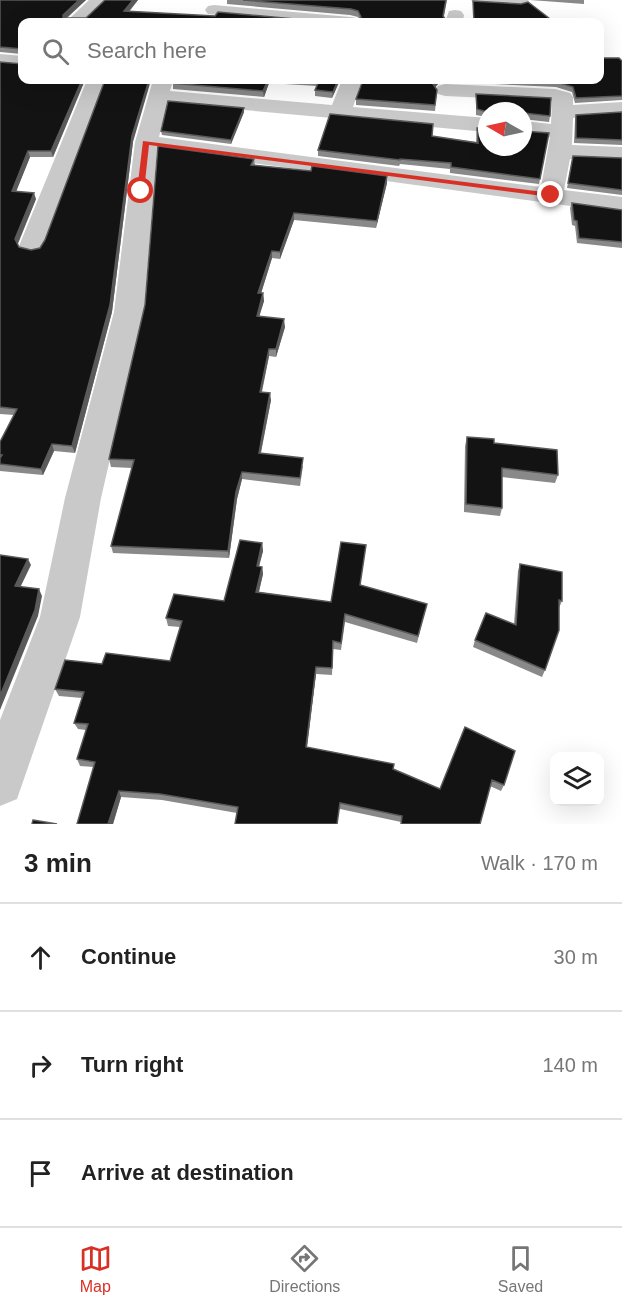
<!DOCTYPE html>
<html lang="en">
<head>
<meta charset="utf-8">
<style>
	:root { --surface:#fff; --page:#f6f6f6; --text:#222; --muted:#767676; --line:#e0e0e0; --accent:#d93025 }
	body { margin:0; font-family:Arial,sans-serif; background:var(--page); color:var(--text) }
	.controls { position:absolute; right:18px; bottom:18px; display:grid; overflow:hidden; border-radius:12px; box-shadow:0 6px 24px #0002 }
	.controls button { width:54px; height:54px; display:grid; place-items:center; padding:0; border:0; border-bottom:2px solid var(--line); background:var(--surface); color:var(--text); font:30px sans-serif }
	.compass { position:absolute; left:478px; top:102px; width:54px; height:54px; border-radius:50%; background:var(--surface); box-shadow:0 6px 24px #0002; rotate:279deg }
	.stop { position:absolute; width:18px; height:18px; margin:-14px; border:4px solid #d93025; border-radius:50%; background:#fff }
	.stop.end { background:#d93025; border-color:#fff; box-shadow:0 2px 6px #0008 }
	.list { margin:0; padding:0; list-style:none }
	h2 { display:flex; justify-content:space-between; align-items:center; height:78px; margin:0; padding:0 24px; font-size:26px }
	h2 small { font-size:20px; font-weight:400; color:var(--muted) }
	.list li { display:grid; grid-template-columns:39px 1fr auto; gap:18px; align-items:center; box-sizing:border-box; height:108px; padding:0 24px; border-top:2px solid var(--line) }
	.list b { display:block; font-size:22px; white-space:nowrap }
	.list em { font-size:20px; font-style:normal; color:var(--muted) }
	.icon { flex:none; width:33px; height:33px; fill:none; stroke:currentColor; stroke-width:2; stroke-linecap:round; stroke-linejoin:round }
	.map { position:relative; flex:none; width:622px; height:824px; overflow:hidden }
	.search { position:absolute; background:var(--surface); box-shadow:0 6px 24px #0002; left:18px; right:18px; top:18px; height:66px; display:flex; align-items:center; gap:15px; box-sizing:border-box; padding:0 21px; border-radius:12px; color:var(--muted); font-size:22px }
	.sheet { height:402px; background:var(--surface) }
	nav { display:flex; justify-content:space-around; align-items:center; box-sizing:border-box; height:84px; border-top:2px solid var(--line); background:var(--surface); font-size:16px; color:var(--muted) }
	nav a { display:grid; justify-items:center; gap:3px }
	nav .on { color:var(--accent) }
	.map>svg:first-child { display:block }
</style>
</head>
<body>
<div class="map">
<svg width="622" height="824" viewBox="0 0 622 824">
	<rect width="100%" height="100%" fill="#fff"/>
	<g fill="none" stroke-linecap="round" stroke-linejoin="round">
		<g fill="#c9c9c9" fill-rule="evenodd">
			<polygon points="89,0 108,0 85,22 66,22"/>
			<polygon points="471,0 528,0 529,1 526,5 520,6 480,5 474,4"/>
			<polygon points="214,5 350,17 356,18 359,22 295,22 208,14 205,10 208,6"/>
			<polygon points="455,10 461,11 464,15 463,22 445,22 449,11"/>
			<polygon points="87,80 107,80 45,246 41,252 32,254 23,252 19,246"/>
			<polygon points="153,80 173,80 170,91 332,105 342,80 362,80 353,107 487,118 487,132 167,103 159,137 541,187 550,137 523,135 523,121 551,124 552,101 445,96 438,94 435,90 438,86 445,84 555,89 570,93 573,97 573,105 622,102 622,114 573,118 572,145 622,147 622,161 570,159 564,190 622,197 622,213 157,150 144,312 101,498 80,617 17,799 0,806 0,720 40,617 65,498 114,312 135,142"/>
		</g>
		<polygon fill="#c9c9c9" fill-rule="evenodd" points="0,54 22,56 22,68 0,66"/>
	</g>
	<g fill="#898989">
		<polygon points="0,0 86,0 67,18 86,18 105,0 138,0 129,12 215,16 295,19 359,19 358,17 350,15 227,4 227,0 447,0 444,16 445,19 22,22 85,80 53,157 30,157 16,191 36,199 18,244 19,247 31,250 40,248 133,142 112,312 75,453 54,451 43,475 0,471 0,442 14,415 0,414 0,62 22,64 22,54 0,52"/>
		<polygon points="530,0 584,0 584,4"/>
		<polygon points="603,58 622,61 622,100 575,103 572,92 556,87 475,83 475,80 600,80"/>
		<polygon points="173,80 340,80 332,98 315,96 315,90 317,86 269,83 264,97 173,89"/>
		<polygon points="363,80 438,80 438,84 435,87 437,90 435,111 356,105 356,99"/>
		<polygon points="476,94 550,116 549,122 523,119 523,111 487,111 487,117 476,115"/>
		<polygon points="244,108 244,112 231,144 162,135 161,131"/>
		<polygon points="622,112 622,145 574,143 575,120 576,115"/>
		<polygon points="477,128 549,133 539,184 450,173 450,169 400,164 399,166 318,156 318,150 432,136 476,142"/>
		<polygon points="573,156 622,158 622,195 567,188"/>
		<polygon points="254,159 255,165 311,171 387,176 387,183 376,228 294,220 280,259 272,258 261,293 263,293 264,301 259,316 285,327 276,357 269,356 262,392 271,400 261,453 303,466 300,486 242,479 237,499 229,558 113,553 111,546 132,468 111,467 109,459"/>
		<polygon points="572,203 622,210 622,248 577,243 575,226 572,225 570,208"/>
		<polygon points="467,437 494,443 558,475 555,483 502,477 502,508 500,516 464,512 465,446"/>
		<polygon points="262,543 263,551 259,566 262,567 263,574 259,592 331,602 361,585 427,604 417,643 345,622 341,650 333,649 332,675 316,674 307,748 393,769 440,789 465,727 504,785 501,791 490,786 480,824 401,824 401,822 340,809 237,813 162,800 121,797 113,824 77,824 94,767 80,766 77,759 86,730 78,729 74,723 82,698 59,696 55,689 102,664 170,661 180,627 168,626 166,618 224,601"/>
		<polygon points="520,564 562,601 559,608 545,670 542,677 473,647 475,640 514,624 518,571"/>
	</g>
	<g fill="#5a5a5a">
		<polygon points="79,0 86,0 64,20 64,22 63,15"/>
		<polygon points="133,0 138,0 124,17 124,11"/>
		<polygon points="82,80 85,80 53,157 51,151"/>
		<polygon points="149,80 151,80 133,142 112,312 75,453 72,446 132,136"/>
		<polygon points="268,80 269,80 269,83 264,97 263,91"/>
		<polygon points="338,80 340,80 332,98 333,92"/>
		<polygon points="437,80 438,80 438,84 433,90 433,84"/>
		<polygon points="244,108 244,112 231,144 231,140"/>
		<polygon points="28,151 30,157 14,197 12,191"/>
		<polygon points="387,176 387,183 376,228 377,221"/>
		<polygon points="34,193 36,199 17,245 15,239"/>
		<polygon points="294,213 294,220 280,259 280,252"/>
		<polygon points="272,251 272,258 259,300 258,293"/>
		<polygon points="263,293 264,301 257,324 257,316"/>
		<polygon points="284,319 285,327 276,357 276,349"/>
		<polygon points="269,349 269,356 260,399 260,392"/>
		<polygon points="270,393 271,400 259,461 259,453"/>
		<polygon points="52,444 54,451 43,475 41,469"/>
		<polygon points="242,472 242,479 237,499 229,558 228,551 236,492"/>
		<polygon points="262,543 263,551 257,574 257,566"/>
		<polygon points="28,559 31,565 18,592 15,586"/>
		<polygon points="262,567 263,574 257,599 256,592"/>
		<polygon points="39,589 42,596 38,616 0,710 0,696"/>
		<polygon points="316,667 316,674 306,754 306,747"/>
		<polygon points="119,791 121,797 113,824 108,824"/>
	</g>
	<g fill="#131313" stroke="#5a5a5a" stroke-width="1.5">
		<polygon points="0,0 79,0 63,15 63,18 86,18 105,0 133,0 124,11 215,16 218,12 295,19 359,19 361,17 358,11 351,9 243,0 446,0 443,16 445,19 445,22 22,22 22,80 82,80 51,151 28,151 12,191 34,193 15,239 19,247 31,250 40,248 45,240 105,80 149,80 132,136 110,305 72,446 52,444 41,469 0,464 0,458 2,455 0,455 0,442 17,409 0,407 0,62 22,64 22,49 0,47"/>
		<polygon points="473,1 521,4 528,2 554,22 474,22"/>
		<polygon points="600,54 603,58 619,58 622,61 622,96 576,98 573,87 557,82 496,80 600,80"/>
		<polygon points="173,80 268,80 263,91 172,83"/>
		<polygon points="301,80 338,80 333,92 315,90 319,81"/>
		<polygon points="363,80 437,80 433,84 437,90 435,105 356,99"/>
		<polygon points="476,94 551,98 550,116 524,113 523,114 523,111 487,112 477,109"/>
		<polygon points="168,101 244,108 231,140 161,131"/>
		<polygon points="622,112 622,140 576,138 576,115"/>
		<polygon points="330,114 433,124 432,136 478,143 477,128 487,128 487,147 523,147 523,131 549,133 540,179 451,167 451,163 400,159 400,160 318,150"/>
		<polygon points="158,146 254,159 251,165 311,171 312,166 387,176 377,221 294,213 280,252 272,251 258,293 263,293 257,316 284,319 276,349 269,349 260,392 270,393 259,453 303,458 300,478 242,472 236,492 228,551 111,546 134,460 109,459 145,305"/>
		<polygon points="573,156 622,158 622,190 568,183"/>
		<polygon points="572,203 622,210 622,242 579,238 577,221 574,220"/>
		<polygon points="467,437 494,439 494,443 557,450 558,475 502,468 502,508 466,504"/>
		<polygon points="240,540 262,543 257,566 262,567 256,592 331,602 341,542 366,545 360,585 427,604 418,636 345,614 341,643 333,641 332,668 316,667 306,747 394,764 393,769 440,789 465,727 515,751 504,785 492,780 480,824 401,824 402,816 340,803 337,824 235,824 238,807 160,794 119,791 108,824 77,824 95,762 77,759 88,724 74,723 84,692 55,689 65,660 102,664 106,653 170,661 182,621 166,618 174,594 224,601"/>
		<polygon points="0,555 28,559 15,586 39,589 35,610 0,696"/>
		<polygon points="520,564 562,572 562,601 559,600 559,630 545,670 475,640 486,613 516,625"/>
		<polygon points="33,820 57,824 32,824"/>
	</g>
	<polygon fill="#d93025" points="143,141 551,193 555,195 551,197 149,145 144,191 141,193 137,191"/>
</svg>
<div class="controls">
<button><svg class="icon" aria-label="layers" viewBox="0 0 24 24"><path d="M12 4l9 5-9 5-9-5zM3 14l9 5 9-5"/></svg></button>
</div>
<svg class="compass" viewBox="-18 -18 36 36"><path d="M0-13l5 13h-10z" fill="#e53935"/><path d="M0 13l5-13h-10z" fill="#767676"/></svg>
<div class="stop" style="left:141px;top:191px"></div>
<div class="stop end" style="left:551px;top:195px"></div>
<div class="search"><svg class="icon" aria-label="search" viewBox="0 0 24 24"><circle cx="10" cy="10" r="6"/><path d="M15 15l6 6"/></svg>Search here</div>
</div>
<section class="sheet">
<h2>3 min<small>Walk · 170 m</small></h2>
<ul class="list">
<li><svg class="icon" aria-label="ahead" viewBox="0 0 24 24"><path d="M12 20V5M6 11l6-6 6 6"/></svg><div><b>Continue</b></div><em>30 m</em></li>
<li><svg class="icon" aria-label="right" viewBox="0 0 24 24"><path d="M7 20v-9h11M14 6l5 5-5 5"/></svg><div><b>Turn right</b></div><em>140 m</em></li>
<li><svg class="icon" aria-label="arrive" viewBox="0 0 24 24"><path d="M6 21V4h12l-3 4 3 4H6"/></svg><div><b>Arrive at destination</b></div></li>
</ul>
</section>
<nav>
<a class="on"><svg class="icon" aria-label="map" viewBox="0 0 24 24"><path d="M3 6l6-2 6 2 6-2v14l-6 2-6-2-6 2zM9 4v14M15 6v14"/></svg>Map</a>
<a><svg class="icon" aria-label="directions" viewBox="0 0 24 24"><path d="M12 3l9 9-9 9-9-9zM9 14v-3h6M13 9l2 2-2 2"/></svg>Directions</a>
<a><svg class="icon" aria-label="saved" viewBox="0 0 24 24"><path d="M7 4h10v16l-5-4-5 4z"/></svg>Saved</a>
</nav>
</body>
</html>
